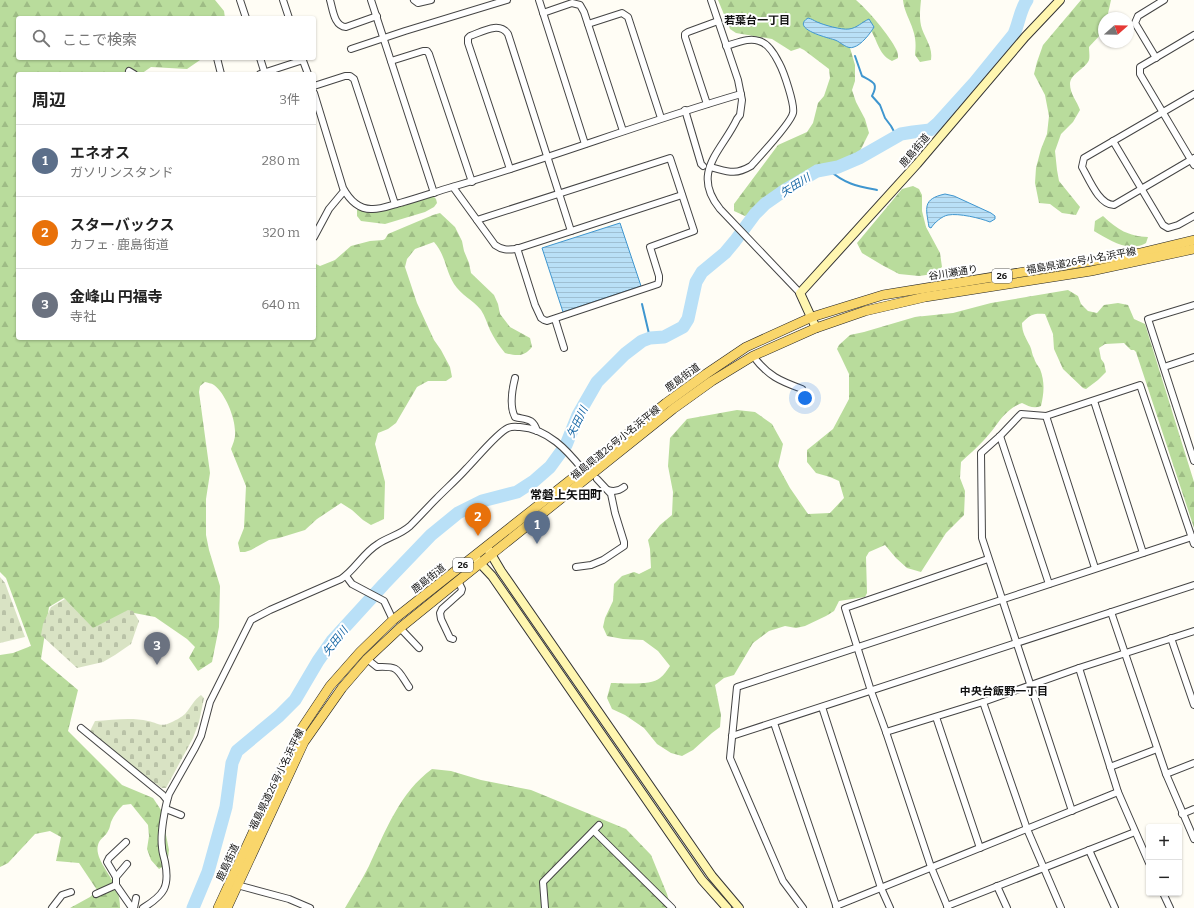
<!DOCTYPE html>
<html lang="ja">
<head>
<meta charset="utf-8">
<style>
	:root { --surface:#fff; --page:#f6f6f6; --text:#222; --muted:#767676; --line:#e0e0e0; --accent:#1a73e8 }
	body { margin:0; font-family:Bitter,"Noto Sans JP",serif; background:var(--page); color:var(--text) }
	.controls { position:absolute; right:12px; bottom:12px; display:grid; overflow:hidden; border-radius:4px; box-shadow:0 1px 3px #0004 }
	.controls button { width:36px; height:36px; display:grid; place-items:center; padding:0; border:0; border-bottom:1px solid var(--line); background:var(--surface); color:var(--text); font:20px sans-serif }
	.compass { position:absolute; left:1098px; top:12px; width:36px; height:36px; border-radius:50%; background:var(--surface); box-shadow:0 1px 3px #0004; rotate:70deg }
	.you { position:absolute; left:805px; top:398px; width:14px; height:14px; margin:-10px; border:3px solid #fff; border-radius:50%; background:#1a73e8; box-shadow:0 0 0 6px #1a73e833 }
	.badge { display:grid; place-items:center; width:26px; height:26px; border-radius:50%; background:var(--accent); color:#fff; font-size:13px; font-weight:700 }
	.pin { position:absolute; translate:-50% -33px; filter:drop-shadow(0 1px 2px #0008) }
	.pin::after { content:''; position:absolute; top:21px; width:14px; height:12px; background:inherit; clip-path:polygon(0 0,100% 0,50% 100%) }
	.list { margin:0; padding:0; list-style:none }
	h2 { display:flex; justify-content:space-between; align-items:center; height:52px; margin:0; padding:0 16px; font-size:17px }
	h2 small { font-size:13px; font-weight:400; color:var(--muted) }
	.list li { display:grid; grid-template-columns:26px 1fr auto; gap:12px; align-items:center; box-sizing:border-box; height:72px; padding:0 16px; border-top:1px solid var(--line) }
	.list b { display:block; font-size:15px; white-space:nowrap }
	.list p { margin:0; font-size:13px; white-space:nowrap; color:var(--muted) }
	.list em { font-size:13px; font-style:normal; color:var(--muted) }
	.icon { flex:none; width:22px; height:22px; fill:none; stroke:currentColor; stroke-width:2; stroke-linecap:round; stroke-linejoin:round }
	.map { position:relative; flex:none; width:1194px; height:908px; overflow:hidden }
	.search { position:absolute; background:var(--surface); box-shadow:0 1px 3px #0004; left:16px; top:16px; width:300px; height:44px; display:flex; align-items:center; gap:10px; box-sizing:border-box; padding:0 14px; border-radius:4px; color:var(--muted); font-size:15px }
	.panel { position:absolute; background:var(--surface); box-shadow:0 1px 3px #0004; left:16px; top:72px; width:300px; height:268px; border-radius:4px }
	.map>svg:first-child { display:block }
</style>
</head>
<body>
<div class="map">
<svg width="1194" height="908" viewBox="0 0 1194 908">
	<defs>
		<pattern id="forest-firs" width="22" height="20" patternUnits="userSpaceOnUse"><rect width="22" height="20" fill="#b9dc9c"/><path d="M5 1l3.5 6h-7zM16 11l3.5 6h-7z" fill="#9ebc85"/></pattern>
		<pattern id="cemetery-stones" width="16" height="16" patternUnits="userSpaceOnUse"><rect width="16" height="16" fill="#d9e3c4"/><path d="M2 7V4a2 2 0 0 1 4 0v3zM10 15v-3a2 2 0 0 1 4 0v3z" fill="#b9c2a7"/></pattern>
		<pattern id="water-rules" width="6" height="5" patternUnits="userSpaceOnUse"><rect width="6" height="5" fill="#b9e0f7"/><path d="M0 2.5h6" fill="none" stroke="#9ebfd3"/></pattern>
	</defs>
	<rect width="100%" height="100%" fill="#fffdf5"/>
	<g fill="url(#forest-firs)">
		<path d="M0,0H215L224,11L225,18H18V58H203L187,69L151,67L141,74H18V338H314V263L320,266L335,260L351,246L370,241L383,240L385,239L388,234L433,215L440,213L455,227L462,241L464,251L469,263L471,273L494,295L498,304L500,314L510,327L530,338L532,347C524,357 517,356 505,353C499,346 494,338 490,330C487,323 485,316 481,310C473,300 461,295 454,284C445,269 446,256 434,242L415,249L407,259L405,267L417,303L434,340L441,350L450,367L452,377L446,381H428L417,387L396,423L388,429L378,433L375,444L385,482L384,519L371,525L363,520L352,510L341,503L317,519L305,530L279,538L269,540L251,550L245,552H240L238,543L244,528L246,486L231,449C233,444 236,437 235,431C235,417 225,393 214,385C211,383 208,383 205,382L200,386L199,392L210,473L206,499V535L209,550L220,586L219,627L212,662L198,671L189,658L195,647L187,639L155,617L129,612L93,633L64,598L49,607L41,659L78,690L68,731L122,785L153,798L161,810L169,850L167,864L159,869L151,860L147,849L149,836L148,825L131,804L123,805C118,810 114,815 111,822C110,825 110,828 108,831C106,836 99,839 98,845C94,859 113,877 117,890C119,895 120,902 120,908H70L90,897L97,890L79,863L56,861L61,837L50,831L35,834L8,863L0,867V655L13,653L31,646L6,578L0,572Z"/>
		<path d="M718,0H856C867,9 890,36 896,49C898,52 898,55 898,58L892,61C877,54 878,38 868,27L848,41L855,65V81L852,90L856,102L865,119L869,133L856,159L849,166L794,186L769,204L745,216L734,211V204L778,145L807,132L813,123L818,103L824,96L830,78L829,69L804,50L800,48L791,51L772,39L736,33L730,29Z"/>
		<path d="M903,0H921C920,10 919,20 922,29C926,40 933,48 931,60L920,62L915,55C916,46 916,39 913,30C910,20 904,11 903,0Z"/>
		<path d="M1081,0H1111L1107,18H1104C1104,34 1099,36 1089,47C1089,51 1090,57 1089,60C1085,69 1070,74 1070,84C1070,94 1077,101 1080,110L1073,122L1061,134L1055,151L1057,170L1059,181L1080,207L1076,215L1062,213L1050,204L1039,203L1035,183L1036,168L1041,149L1047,134L1049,116L1045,95L1034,74L1037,62L1043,45Z"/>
		<polygon points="913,186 919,189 922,195 922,211 926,227 940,253 942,267 933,274 919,276 899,274 882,265 862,253 857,243 902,189"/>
		<polygon points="426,197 434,197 436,199 437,203 434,207 425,212 385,224 361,221 357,216 357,210"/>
		<path d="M1103,216C1118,230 1128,236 1148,237L1146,243C1144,244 1140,246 1137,246C1122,249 1106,238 1094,231L1095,221Z"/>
		<path d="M1068,290L1078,296L1081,304L1088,311L1097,313L1104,305L1118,303L1128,305L1134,319L1145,324L1194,482V528L1136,352L1134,350H1131L1124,343L1105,344L1099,348L1101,359L1104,363L1106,372L1098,380L1086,389L1083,388L1063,369L1054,349L1053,334L1045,314C1033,313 1030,315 1022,323C1022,333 1026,338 1030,346C1032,350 1032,355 1034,358C1035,362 1038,366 1040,369C1045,382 1044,393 1041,406C1034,409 1028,406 1022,403C1002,411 998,426 984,440C977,448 968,455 961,462L960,478L965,491L964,515L946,533L921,572L907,568L896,558L885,545L869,552L866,557L867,593L865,597L839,601L834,611L826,616L805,626L796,628L785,626L769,631L753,643L734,675L724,678L715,685L721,715L720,727L712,733L693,750L682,756L671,753L657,744L644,728L625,715L612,709L607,698L611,683C623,683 651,686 660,678C664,675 667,670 670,666L658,651L643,640L623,639L607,636L603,627L605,618L613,601L614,584L622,576L634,572L639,574L651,568L650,549L648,540L660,525L672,515L673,492L668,466L670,438L687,419L737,410L755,412L772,424L783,444L778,466L790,488L808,514L830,513L844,498L839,481L830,477L816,473L807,462V450L833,429L849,399V374L841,357L837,349L839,345L850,335L864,332L915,317L953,313L991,303Z"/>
		<path d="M432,769L451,771L481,780L531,790L626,829L651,855L667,894L671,908H345C353,894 362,880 369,866C385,832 400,792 432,769Z"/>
	</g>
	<g fill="url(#cemetery-stones)">
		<polygon points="0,577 5,583 25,637 0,643"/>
		<polygon points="65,599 93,628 128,610 133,611 139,621 131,644 115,655 103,662 77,668 41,635 43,624 51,607"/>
		<path d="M201,695L204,698L199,722L193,738L166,788H162L91,739L90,731L95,721C113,720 131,717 148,721C159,723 160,728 172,722C176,720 182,717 185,714C191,707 194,700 201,695Z"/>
	</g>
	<g fill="url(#water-rules)" stroke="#3f96cf">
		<path d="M808,18C812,19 813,20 817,22C824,25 841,30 849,29C857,28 862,22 869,19L874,27C870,34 861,45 854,47C847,50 841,42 835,40C829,38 790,29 808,18Z"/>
		<path d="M945,194L954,196L991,213L995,216V219L990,222C980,218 959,213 948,215C942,216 934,223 931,228L929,227C926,208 922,199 945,194Z"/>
		<polygon points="620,223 641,286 563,312 542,248"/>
	</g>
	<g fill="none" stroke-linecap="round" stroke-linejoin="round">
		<g stroke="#3f96cf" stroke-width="2">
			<path d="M855,56L862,76C873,82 879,83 872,96L880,105L885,118L891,126L897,137"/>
			<path d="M829,170C845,184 857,186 877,190"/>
			<polyline points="642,304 650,338"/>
		</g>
		<path stroke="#b9e0f7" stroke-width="13" d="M193,908L208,872L226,807L232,763L237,751L279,716L295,700L318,661L332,641L384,584L431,535L458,513L482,501L517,492L534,481L550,467L566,445L578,415L597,382L625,354L642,341L650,338L664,337L683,327L688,319L696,282L702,272L725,253L735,241L755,214L765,204L785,190L817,171L838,167L859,158L901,134L913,132L930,130L937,124L975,82L1014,34C1019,23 1020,10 1027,0"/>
		<g stroke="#444" stroke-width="8">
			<g id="street">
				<polyline points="240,0 246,18"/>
				<polyline points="283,0 289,18"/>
				<path d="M330,0C333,10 334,26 346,27L377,16"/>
				<polyline points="371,0 434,193"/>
				<polyline points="414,0 418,3 431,0"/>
				<polyline points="539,0 585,144"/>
				<path d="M711,0L738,80L742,100L740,115L737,119C722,151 690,172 720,209L800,293"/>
				<polyline points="543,13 572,3 580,5 584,12 623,131"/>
				<polyline points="588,24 622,13 628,17 661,118"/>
				<polyline points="1194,35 1140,67 1140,74 1194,165"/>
				<polyline points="351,49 405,31 507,0"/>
				<polyline points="217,58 221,74"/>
				<polyline points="260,58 265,74"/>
				<polyline points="302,58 308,74"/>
				<polyline points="1156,58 1135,23 1138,16 1164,0"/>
				<polyline points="391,61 423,51 427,51 429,54 472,182"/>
				<polyline points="129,71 134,74"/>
				<polyline points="260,74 303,60"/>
				<polyline points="314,86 345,76 350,76 354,79 395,204"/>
				<path d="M314,93L343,188C349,199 358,209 371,209C380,210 391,205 400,203C418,198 435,192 452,187C549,159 644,122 741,94"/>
				<path d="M1194,94L1084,158L1082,167C1089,179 1099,205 1114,205L1194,158"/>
				<polyline points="707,104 685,37 685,34 688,32 718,21"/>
				<polyline points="685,110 701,164 703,166"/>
				<polyline points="1113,141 1163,225 1168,228 1178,225 1194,216"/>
				<path d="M710,167C727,171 734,176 751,166C759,157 791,123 793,113C795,105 784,72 779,63C775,55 768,43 759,41C749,37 737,43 726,46"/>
				<path d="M510,169L468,43V38L470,36C482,32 499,21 508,34L571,231"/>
				<path d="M453,187L495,245C502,250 507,250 516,249L682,195"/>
				<polyline points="477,220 670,158 694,231 650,247 659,276 659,280 658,284 547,321 544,320 541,318 535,305 517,248"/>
				<polyline points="314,237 329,209 344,191"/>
				<polyline points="1194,305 1148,319 1194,461"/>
				<polyline points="555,319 564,348"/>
				<path d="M753,356C768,376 780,381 802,389"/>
				<polyline points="1164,367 1194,357"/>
				<path d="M515,378C512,390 509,406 515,417C527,420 533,418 537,431"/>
				<polyline points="1094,401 1143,553"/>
				<polyline points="1046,416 1095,568"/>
				<polyline points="1000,436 1049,584"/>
				<path d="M608,490C614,492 619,491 624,487"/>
				<polyline points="576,567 591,565 603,560 624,546 624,542 615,513 611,494 597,479"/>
				<polyline points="346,576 352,584 384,601 393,620"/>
				<polyline points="1111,612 1166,774 1194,839"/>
				<polyline points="400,628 419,648"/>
				<polyline points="1171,638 1194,705"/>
				<polyline points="453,639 450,638 441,619 440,613 442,609 461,592 462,589 458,581"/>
				<path d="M367,659L377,667C399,666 397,669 409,687"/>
				<polyline points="1079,668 1118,792 1149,863"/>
				<polyline points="983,702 1027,829 1061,908"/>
				<polyline points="822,707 881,888 890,908"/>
				<polyline points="936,717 980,848"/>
				<polyline points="774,723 837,908"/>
				<polyline points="81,728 163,795 167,800"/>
				<polyline points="886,732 983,702 1079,668 1194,631"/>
				<polyline points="732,736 1194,585"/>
				<polyline points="1110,767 1157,749"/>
				<polyline points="1166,774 1194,763"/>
				<polyline points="166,809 181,815"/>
				<polyline points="1072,811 982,538 981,453 1000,436 1021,414 1046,416 1140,385 1194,544"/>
				<polyline points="1182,814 1194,809"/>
				<polyline points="594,831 672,908"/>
				<polyline points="126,842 109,858 107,862 116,877 116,885 132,908"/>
				<polyline points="1089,850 1115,908"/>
				<polyline points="116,877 127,864"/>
				<polyline points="237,885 289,899 310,908"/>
				<polyline points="997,886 1007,908"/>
				<polyline points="1163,893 1170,908"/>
				<polyline points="96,894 116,885"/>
				<polyline points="836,906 1118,792"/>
				<polyline points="947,906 1135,832"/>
				<polyline points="52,908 62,895 71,892"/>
				<polyline points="134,908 136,898"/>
				<path d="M143,908C164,895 170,887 165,862C164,857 162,852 162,847C160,834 165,807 169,794L195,748L201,736L210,702L251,620L270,610L341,579C355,570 363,553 378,544C388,537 400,535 410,526C419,517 428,507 437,498C447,488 458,478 467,468C476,459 498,432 508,428C512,426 517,427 520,427C548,429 567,450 583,470"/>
				<polyline points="545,908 543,882 599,825"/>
				<polyline points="803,908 783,881 730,758 737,687 1192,537"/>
				<polyline points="948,908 931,867 886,732 871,691 845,608 988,559"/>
			</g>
		</g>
		<g stroke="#333" stroke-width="10">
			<g id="secondary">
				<polyline points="816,328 800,293 917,164 1025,37 1060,0"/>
				<polyline points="488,549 501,571 712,876 739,908"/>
				<polyline points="477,560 492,576 702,880 727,908"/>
			</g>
		</g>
		<g stroke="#222" stroke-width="10">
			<g id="primary">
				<polyline points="218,908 300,731 330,686 360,652 393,620 583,470 666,403 706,374 746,347 812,317 883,295 1140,253 1194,240"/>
				<polyline points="227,908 304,742 342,688 367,659 400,628 458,581 673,409 712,381 753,356 816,328 865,311 925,297 1091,271 1194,249"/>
			</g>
		</g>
		<use href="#street" stroke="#fff" stroke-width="6"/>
		<use href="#secondary" stroke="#fff6b0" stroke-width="8"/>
		<use href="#primary" stroke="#f9d66b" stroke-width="9"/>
	</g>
	<g text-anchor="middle" stroke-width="4" stroke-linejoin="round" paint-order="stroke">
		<g fill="#fff" stroke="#585858" stroke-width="1">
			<rect x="992" y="269" width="20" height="14" rx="3"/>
			<rect x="453" y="558" width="20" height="14" rx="3"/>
		</g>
		<g font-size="9" font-weight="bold" fill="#111">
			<text x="1002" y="279">26</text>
			<text x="463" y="568">26</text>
		</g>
		<g font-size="10" fill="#111" stroke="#fff">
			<text transform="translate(914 150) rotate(-49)" y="4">鹿島街道</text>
			<text transform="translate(1081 260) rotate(-10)" y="4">福島県道26号小名浜平線</text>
			<text transform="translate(953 272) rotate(-9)" y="4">谷川瀬通り</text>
			<text transform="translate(682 377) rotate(-36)" y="4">鹿島街道</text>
			<text transform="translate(615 442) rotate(-39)" y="4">福島県道26号小名浜平線</text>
			<text transform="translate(428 578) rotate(-38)" y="4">鹿島街道</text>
			<text transform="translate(276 779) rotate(-64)" y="4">福島県道26号小名浜平線</text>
			<text transform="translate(227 862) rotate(-65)" y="4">鹿島街道</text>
		</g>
		<g font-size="11" font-weight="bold" fill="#111" stroke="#fff">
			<text x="757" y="24">若葉台一丁目</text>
			<text x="1004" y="695">中央台飯野一丁目</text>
		</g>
		<g font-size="11" font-style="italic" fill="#1768a6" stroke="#fff">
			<text transform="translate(795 185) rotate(-32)" y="4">矢田川</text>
			<text transform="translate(577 422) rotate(-64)" y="4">矢田川</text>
			<text transform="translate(335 641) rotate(-52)" y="4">矢田川</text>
		</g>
		<g font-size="12" font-weight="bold" fill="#111" stroke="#fff">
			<text x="566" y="499">常磐上矢田町</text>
		</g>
	</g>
</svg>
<div class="controls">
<button>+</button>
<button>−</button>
</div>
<svg class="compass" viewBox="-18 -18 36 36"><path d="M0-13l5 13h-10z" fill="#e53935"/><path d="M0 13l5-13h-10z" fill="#767676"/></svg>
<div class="you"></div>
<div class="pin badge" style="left:537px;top:544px;background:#5c6f8a">1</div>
<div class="pin badge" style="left:478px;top:536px;background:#e8710a">2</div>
<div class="pin badge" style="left:157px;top:665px;background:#6b7280">3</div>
<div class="search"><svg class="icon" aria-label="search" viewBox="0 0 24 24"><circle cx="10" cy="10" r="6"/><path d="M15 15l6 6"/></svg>ここで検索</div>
<section class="panel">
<h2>周辺<small>3件</small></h2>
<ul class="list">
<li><span class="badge" style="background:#5c6f8a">1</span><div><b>エネオス</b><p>ガソリンスタンド</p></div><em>280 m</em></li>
<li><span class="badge" style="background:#e8710a">2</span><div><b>スターバックス</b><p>カフェ · 鹿島街道</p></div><em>320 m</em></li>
<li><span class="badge" style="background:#6b7280">3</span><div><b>金峰山 円福寺</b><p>寺社</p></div><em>640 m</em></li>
</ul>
</section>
</div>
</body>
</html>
